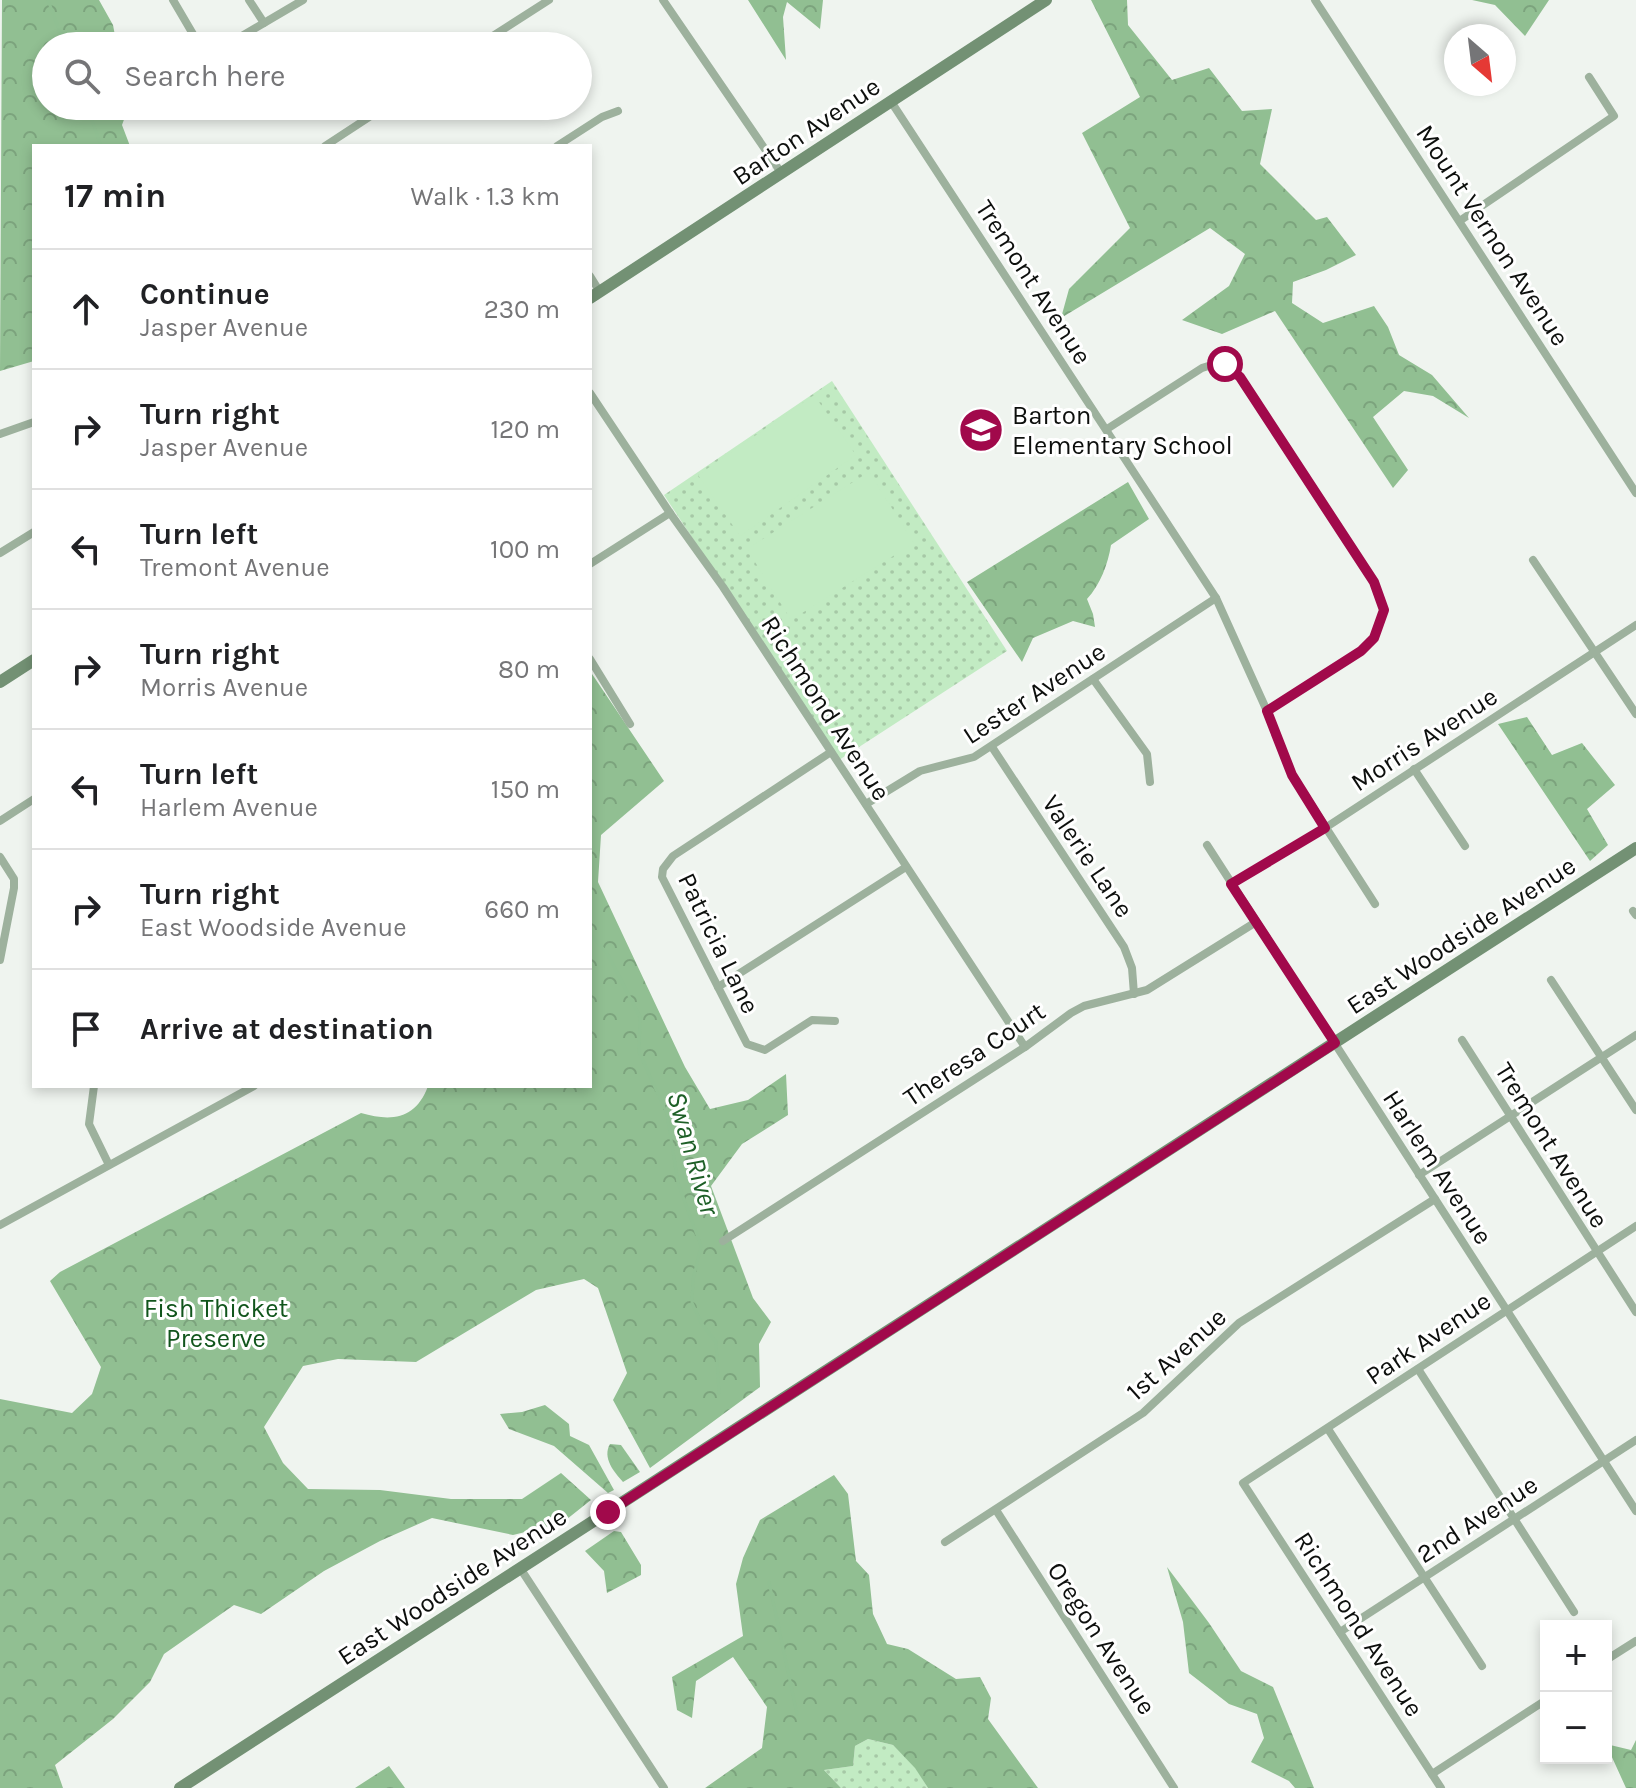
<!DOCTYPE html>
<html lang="en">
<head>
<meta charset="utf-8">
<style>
	:root { --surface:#fff; --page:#f2f2f2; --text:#202124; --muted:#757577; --line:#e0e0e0 }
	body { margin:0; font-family:Karla,sans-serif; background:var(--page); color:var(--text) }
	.controls { position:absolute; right:24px; bottom:24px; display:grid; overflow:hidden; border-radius:0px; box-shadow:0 4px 12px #0003 }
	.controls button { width:72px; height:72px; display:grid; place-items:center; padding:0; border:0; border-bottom:2px solid var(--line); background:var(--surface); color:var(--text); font:40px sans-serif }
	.compass { position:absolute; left:1444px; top:24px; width:72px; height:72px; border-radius:50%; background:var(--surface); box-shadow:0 4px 12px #0003; rotate:152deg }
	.stop { position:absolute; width:24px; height:24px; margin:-18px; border:6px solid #a1094b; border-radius:50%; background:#fff }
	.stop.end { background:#a1094b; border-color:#fff; box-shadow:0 2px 8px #0008 }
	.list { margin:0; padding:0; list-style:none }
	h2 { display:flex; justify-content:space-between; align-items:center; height:104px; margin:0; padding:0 32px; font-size:34px }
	h2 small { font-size:26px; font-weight:400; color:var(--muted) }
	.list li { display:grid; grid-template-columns:52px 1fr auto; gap:24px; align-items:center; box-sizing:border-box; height:120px; padding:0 32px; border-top:2px solid var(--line) }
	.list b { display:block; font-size:30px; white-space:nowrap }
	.list p { margin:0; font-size:26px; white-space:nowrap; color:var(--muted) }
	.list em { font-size:26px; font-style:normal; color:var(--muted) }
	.icon { flex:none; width:44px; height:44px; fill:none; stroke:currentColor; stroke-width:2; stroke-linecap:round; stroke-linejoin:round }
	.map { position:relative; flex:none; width:1636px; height:1788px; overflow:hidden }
	.search { position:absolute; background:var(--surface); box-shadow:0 4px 12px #0003; left:32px; top:32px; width:560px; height:88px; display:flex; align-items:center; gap:20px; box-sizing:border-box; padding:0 28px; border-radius:44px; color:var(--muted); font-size:30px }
	.panel { position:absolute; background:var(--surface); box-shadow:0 4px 12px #0003; left:32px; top:144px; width:560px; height:944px; border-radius:0px }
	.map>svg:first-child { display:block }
</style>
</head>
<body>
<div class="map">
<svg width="1636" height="1788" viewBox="0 0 1636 1788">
	<defs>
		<pattern id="grass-dots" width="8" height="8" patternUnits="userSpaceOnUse" patternTransform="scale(2)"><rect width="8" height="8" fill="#c2ebc3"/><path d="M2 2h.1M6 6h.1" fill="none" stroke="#a6c8a6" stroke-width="1.8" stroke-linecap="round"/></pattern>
		<pattern id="forest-crowns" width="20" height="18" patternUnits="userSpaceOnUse" patternTransform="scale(2)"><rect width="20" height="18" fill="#91bf92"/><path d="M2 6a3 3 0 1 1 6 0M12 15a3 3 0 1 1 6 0" fill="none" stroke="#7ca37d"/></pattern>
	</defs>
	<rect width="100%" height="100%" fill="#eff4ef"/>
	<g fill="url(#grass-dots)">
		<polygon points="832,381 1007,651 839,760 664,495"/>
		<polygon points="868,1739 893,1745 915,1767 928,1788 841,1788 824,1770 853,1766 855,1746"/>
	</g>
	<g fill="url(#forest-crowns)">
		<polygon points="2,0 99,0 113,25 117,46 46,46 46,106 129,106 122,125 130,146 34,146 34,361 0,371"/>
		<polygon points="748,0 823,0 820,29 787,2 783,17 786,60"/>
		<polygon points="1091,0 1127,0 1128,25 1172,80 1209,68 1242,111 1272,109 1260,164 1316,220 1327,217 1356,255 1326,270 1293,282 1292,303 1323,323 1374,306 1388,327 1399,355 1432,375 1469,418 1433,396 1404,391 1373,417 1408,470 1393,488 1275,311 1222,334 1182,320 1229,286 1245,254 1210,228 1061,318 1069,289 1130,228 1082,133 1140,97"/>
		<polygon points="1472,0 1549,0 1525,36 1495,5"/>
		<path d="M1128,482L1149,519L1111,545C1108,564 1100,585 1087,599L1093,614L1095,627L1073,621L1033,638L1022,662L967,582Z"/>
		<path d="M590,671L664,781L601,835L598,882L685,1067L710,1109L748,1100L786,1074L788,1115L742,1144L711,1186L753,1298L771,1322L759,1344L760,1387L650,1468L613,1400L627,1373L598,1288L584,1279L536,1290L416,1362L338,1359L303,1366L264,1427L283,1463L308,1489L380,1490L451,1499H522L561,1473L591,1500L562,1523L513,1535L432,1518L380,1541L324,1571L261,1614L234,1605L164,1654L150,1682L113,1719L55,1765L63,1788H0V1399L72,1413L92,1394L101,1367L50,1281L60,1272L361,1113C392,1122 416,1119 428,1086H590Z"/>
		<polygon points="1527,717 1552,755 1582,743 1615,785 1587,809 1608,845 1590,861 1498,724"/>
		<polygon points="545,1405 569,1424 570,1436 589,1445 614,1490 608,1493 554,1446 509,1429 500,1414 522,1412"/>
		<path d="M610,1444L621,1445L640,1472L623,1482C614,1472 602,1458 610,1444Z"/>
		<polygon points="834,1475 848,1494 856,1561 869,1575 873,1614 887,1644 908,1649 956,1679 980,1677 991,1698 988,1719 1038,1788 928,1788 915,1768 893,1745 868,1739 855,1746 853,1766 824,1770 841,1788 705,1788 762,1748 767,1707 733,1657 696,1681 692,1718 677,1710 672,1677 743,1636 736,1584 743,1558 760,1520"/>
		<polygon points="614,1531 621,1532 641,1565 641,1575 607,1593 604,1571 585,1551"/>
		<polygon points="1167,1567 1209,1623 1241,1671 1273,1687 1314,1788 1295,1788 1289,1781 1251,1762 1264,1738 1257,1714 1229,1704 1189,1673 1183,1622"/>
		<polygon points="1636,1740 1636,1788 1626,1788 1606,1744 1631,1750"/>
		<polygon points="389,1766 405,1788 355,1788"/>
	</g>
	<g fill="#c2ebc3">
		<polygon points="814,395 856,455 740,536 698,475"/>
		<polygon points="869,472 914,543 791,620 747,549"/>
	</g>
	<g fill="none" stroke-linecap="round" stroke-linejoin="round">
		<g stroke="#90bf92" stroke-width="3">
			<polyline points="48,0 65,46"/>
			<polyline points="87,106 101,146"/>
			<polyline points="590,934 607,953 640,1017 639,1052 667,1114 678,1183 701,1246 693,1280 692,1303 702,1324 716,1342 719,1393"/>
			<polyline points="769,1582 797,1714"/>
		</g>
		<g stroke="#9db19d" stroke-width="8">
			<polyline points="173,0 200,46"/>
			<polyline points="249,0 264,23"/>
			<polyline points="663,0 782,174"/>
			<polyline points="1315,0 1636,493"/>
			<polyline points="225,46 303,0"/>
			<polyline points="477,46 549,0"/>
			<polyline points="890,100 1216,598 1267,711 1292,775 1375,904"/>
			<polyline points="234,106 238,113"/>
			<polyline points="325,146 386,106"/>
			<polyline points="557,146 602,117 618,111"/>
			<polyline points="1461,220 1614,116 1589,77"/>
			<polyline points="590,276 600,292"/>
			<polyline points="590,393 670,513 723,587 1025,1047"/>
			<path d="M1107,429L1202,368C1219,362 1228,364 1240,377L1374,582L1384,610L1374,638L1361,651L1267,711"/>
			<polyline points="0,434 34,422"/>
			<polyline points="0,553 34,532"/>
			<polyline points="1533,560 1636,714"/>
			<polyline points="590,564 670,513"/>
			<polyline points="590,659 630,724"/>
			<polyline points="1093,679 1147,754 1150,782"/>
			<polyline points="992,747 1124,947 1132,968 1134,994"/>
			<polyline points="831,752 673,856 663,869 662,877 747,1044 765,1050 812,1020 835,1021"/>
			<polyline points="1414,769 1465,846"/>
			<polyline points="866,804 920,771 974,757 1216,598"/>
			<polyline points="0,821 34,799"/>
			<polyline points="1207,845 1636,1511"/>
			<polyline points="0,857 14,879 14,888 0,960"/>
			<polyline points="1231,884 1325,828 1636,625"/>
			<polyline points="1633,911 1636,915"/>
			<polyline points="1551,980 1636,1110"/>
			<polyline points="718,987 906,867"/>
			<polyline points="1462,1040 1636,1312"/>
			<polyline points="94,1086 89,1124 109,1165"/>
			<polyline points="1419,1175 1636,1035"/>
			<polyline points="0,1225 254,1086"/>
			<polyline points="723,1241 1025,1047 1071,1013 1084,1006 1147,990 1256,922"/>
			<polyline points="1418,1369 1574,1612"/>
			<polyline points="1328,1429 1482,1666"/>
			<polyline points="996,1510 1174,1788"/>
			<polyline points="945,1542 1143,1413 1239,1323 1435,1199"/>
			<polyline points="520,1568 664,1788"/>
			<polyline points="1340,1632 1636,1440"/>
			<polyline points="1606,1660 1636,1641"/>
			<polyline points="1432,1774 1546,1700"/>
			<polyline points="1441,1788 1243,1483 1636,1226"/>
		</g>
		<g stroke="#739174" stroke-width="12">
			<polyline points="590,298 1046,0"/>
			<polyline points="0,682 34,660"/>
			<polyline points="180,1788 1636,848"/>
		</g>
	</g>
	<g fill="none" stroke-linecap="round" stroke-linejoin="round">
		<polyline stroke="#a1094b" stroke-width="10" points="608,1512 1335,1043 1231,884 1325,828 1292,775 1267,711 1361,651 1374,638 1384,610 1374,582 1240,377 1225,364"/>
	</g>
	<defs>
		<g id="school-disc" transform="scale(2.3)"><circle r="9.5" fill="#a1094b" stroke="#fff"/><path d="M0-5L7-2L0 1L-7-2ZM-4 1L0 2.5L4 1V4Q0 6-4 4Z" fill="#fff"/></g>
	</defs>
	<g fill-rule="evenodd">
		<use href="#school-disc" x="981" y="430"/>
	</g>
	<g text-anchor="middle" stroke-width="6" stroke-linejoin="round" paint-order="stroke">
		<g font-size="26" fill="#0d0f0d" stroke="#fff">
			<text transform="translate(806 131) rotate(-34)" y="9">Barton Avenue</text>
			<text transform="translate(1493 235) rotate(57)" y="9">Mount Vernon Avenue</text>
			<text transform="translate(1034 282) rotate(57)" y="9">Tremont Avenue</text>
			<text transform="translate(1034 693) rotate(-33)" y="9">Lester Avenue</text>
			<text transform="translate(826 708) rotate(57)" y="9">Richmond Avenue</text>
			<text transform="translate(1424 739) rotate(-33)" y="9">Morris Avenue</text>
			<text transform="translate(1088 856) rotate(56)" y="9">Valerie Lane</text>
			<text transform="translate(1461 935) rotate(-33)" y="9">East Woodside Avenue</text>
			<text transform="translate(719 943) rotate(64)" y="9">Patricia Lane</text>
			<text transform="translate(974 1054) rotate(-34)" y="9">Theresa Court</text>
			<text transform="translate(1552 1145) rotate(58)" y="9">Tremont Avenue</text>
			<text transform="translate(1438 1167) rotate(57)" y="9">Harlem Avenue</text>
			<text transform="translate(1428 1338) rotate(-34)" y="9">Park Avenue</text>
			<text transform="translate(1176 1354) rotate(-42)" y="9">1st Avenue</text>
			<text transform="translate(1477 1519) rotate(-33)" y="9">2nd Avenue</text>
			<text transform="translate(452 1586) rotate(-33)" y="9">East Woodside Avenue</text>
			<text transform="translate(1359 1624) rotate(57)" y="9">Richmond Avenue</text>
			<text transform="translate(1102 1638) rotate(57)" y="9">Oregon Avenue</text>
		</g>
		<g font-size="26" fill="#0d0f0d" stroke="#fff" text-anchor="start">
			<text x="1012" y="424">Barton<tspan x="1012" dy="30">Elementary School</tspan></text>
		</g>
		<g font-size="26" fill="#11551c" stroke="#fff">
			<text x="216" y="1317">Fish Thicket<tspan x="216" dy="30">Preserve</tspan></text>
		</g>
		<g font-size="28" font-style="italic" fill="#1e5f27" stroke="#fff">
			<text transform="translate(694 1153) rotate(74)" y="10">Swan River</text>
		</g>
	</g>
</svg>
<div class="controls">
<button>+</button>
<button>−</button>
</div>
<svg class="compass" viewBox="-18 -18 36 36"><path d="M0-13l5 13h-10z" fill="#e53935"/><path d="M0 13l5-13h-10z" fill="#757577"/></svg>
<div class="stop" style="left:1225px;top:364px"></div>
<div class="stop end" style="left:608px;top:1512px"></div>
<div class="search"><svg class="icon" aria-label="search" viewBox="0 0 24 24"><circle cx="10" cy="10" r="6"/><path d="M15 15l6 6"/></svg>Search here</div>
<section class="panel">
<h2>17 min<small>Walk · 1.3 km</small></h2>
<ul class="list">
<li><svg class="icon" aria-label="ahead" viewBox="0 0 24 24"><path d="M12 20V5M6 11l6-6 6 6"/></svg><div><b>Continue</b><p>Jasper Avenue</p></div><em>230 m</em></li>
<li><svg class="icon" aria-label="right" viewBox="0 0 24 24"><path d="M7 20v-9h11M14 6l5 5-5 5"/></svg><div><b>Turn right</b><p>Jasper Avenue</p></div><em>120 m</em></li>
<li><svg class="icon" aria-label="left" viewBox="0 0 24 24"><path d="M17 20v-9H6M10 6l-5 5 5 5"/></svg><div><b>Turn left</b><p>Tremont Avenue</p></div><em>100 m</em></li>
<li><svg class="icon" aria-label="right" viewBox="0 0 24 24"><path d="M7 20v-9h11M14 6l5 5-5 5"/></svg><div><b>Turn right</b><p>Morris Avenue</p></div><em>80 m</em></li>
<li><svg class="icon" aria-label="left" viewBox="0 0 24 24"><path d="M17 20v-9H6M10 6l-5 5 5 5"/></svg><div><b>Turn left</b><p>Harlem Avenue</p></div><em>150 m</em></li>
<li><svg class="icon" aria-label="right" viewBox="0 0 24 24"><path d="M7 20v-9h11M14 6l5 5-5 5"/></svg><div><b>Turn right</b><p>East Woodside Avenue</p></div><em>660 m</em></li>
<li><svg class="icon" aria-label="arrive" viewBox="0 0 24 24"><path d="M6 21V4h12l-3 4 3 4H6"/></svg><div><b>Arrive at destination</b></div></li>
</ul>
</section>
</div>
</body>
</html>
